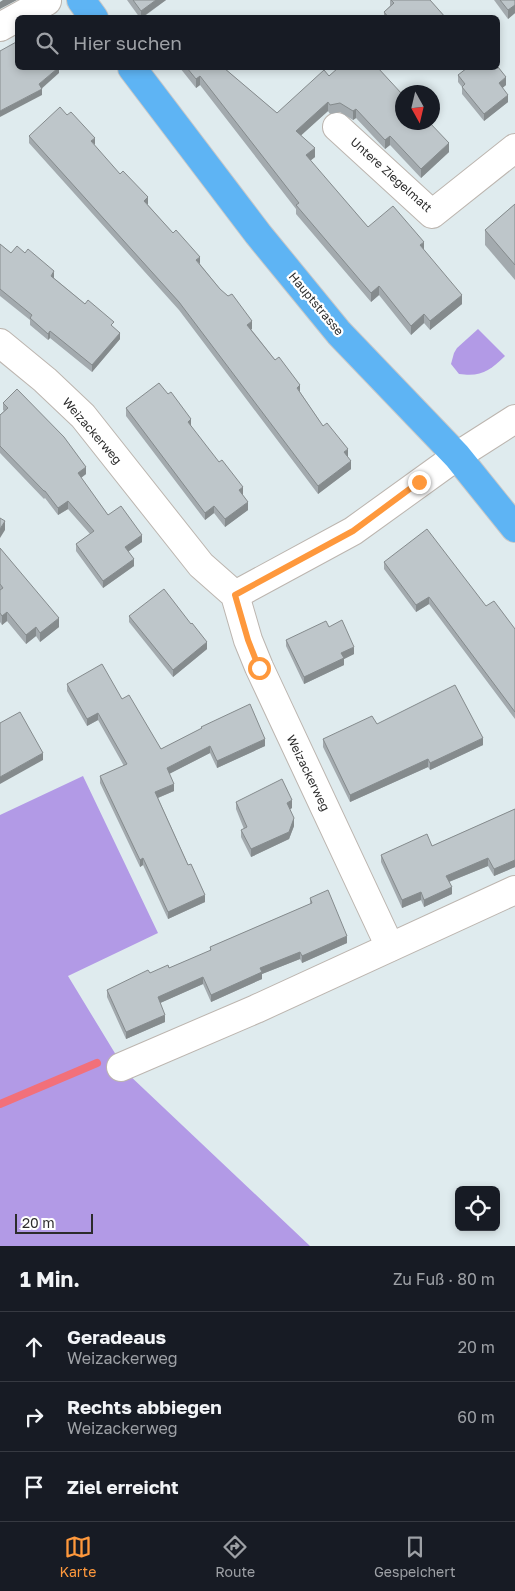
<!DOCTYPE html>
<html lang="de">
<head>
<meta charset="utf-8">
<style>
	:root { --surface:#171b24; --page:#20242c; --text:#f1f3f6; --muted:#9ea1a6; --line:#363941; --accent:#fe983c }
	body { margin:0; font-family:"Golos Text",sans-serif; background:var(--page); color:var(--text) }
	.controls { position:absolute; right:15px; bottom:15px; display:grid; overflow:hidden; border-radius:8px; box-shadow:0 2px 8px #0003 }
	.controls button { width:45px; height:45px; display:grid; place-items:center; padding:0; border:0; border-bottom:1px solid var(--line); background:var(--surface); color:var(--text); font:25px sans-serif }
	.compass { position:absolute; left:395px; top:85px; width:45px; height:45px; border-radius:50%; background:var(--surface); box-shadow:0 2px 8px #0003; rotate:172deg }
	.scale { position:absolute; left:15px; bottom:12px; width:78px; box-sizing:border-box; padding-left:5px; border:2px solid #2c2c2c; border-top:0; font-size:14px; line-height:18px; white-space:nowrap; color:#2c2c2c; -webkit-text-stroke:4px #fff; paint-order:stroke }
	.stop { position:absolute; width:15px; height:15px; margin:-11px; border:4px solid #fe983c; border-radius:50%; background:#fff }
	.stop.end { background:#fe983c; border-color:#fff; box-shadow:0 1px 5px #0008 }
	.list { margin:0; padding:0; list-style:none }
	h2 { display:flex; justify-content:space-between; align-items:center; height:65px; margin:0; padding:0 20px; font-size:21px }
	h2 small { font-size:16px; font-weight:400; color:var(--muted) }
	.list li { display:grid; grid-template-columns:32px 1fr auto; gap:15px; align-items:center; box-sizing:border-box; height:70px; padding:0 20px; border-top:1px solid var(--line) }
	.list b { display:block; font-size:19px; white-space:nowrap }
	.list p { margin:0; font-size:16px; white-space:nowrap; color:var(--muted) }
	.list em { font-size:16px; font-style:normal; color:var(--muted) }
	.icon { flex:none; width:28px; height:28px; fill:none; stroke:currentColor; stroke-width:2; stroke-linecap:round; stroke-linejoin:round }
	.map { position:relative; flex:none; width:515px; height:1246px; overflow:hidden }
	.search { position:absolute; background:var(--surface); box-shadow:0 2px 8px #0003; left:15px; right:15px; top:15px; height:55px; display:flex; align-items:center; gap:12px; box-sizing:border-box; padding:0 18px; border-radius:8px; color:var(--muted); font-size:19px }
	.sheet { height:275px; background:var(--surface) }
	nav { display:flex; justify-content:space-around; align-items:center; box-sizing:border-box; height:70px; border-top:1px solid var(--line); background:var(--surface); font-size:14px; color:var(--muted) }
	nav a { display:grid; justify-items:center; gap:2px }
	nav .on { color:var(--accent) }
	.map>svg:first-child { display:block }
</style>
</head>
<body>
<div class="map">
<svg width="515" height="1246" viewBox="0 0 515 1246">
	<rect width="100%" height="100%" fill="#dfebee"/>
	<g fill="#b29ae6">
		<path d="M478,329L505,356C489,371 482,377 459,374L451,364L454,353L457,348Z"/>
		<polygon points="83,776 158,933 68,976 127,1073 310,1246 0,1246 0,815"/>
	</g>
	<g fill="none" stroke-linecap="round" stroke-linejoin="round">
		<polyline stroke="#f2707a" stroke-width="8" points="0,1104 97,1063"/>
		<g stroke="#bcb5af" stroke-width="30">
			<g id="minor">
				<polyline points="0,27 47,1"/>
				<polyline points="337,127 432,214 515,148"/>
				<polyline points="0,343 45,380 83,416 201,565 235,595 248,640 259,667 390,947"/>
				<polyline points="235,595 353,531 457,456 515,419"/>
				<polyline points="121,1067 256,1009 515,890"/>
			</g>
		</g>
		<g stroke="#c8c8c8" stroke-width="30">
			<g id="major">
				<polyline points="81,0 94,18"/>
				<polyline points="132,68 258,234 339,333 457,456 515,528"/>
			</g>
		</g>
		<use href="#minor" stroke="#fff" stroke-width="28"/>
		<use href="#major" stroke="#5eb4f4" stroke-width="28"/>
	</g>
	<g fill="#a3aaae">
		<polygon points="127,0 166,0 142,18 140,18"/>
		<polygon points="390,0 430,0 446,18 384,18 384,12 390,6"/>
		<polygon points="494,0 515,0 515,13 508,19"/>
		<polygon points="180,68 224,68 277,113 329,76 449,152 421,178 390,145 385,149 356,118 353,120 340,112 330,114 328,111 301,135 315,157 310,161 368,227 424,250 462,304 430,330 424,323 411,335 379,295 371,302 296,214 296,209 200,85 196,88"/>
		<polygon points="458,75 506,85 502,88 508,102 484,121 462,94 462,87 458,82"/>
		<polygon points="29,136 148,205 200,264 252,329 251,329 300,392 323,426 348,457 351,469 318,494 179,310 29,143"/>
		<polygon points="515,204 515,280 485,245 485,230"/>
		<polygon points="0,244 11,253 54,278 114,328 120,339 92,372 50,338 48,340 30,325 30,320 0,296"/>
		<polygon points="3,403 86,474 81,478 108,515 142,542 128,551 134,566 103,588 76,551 76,544 90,534 68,509 58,515 45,498 44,499 0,453 0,415 4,411 3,410"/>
		<polygon points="126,408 243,494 242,495 248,510 225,527 214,513 205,520 126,416"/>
		<polygon points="0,548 59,627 40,642 36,636 26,644 7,621 2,625 0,622"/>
		<polygon points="384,562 486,606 515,629 515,719 429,604 416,612 384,569"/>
		<polygon points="129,616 191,624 207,649 173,677 129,622"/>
		<polygon points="329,627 354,654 344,659 344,665 304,684 286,646 286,640"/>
		<polygon points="67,684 122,699 161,749 201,729 201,727 265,746 217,768 210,753 169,774 174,791 158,798 205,902 168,919 143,865 140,867 100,783 100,776 124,766 98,720 87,726 67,691"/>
		<polygon points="377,724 483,745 430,770 428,767 350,802 323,747 323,739"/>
		<polygon points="236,802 292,808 290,809 294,826 289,839 251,857 241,837 241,830 244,829 236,809"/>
		<polygon points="515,809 515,867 494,876 488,866 449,882 452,894 424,907 421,900 402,908 381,862 381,855 432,846"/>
		<polygon points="310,898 347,943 302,963 300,959 262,974 262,979 211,1002 203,984 160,1003 165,1022 126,1039 107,997 107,990 150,973 169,968 210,951 210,947 310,904"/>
	</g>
	<g fill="#858b8d">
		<polygon points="3,0 17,0 0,9 0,2"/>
		<polygon points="156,0 166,0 141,18 141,11"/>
		<polygon points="515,5 515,13 508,19 508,10"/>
		<polygon points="58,68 59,68 59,73 39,91 39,84"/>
		<polygon points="200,76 200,85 196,88 196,79"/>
		<polygon points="506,77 506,85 499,91 499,83"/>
		<polygon points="42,89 42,95 0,117 0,111"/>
		<polygon points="508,95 508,102 484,121 484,114"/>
		<polygon points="328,102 328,111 296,140 296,131"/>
		<polygon points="356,109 356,118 353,120 353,111"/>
		<polygon points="390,136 390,145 385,149 385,140"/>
		<polygon points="95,138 95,145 91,141"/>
		<polygon points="449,143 449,152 421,178 421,169"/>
		<polygon points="315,148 315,157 306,164 306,155"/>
		<polygon points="148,197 148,205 144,201"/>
		<polygon points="424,242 424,251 420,245"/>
		<polygon points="200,257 200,264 196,260"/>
		<polygon points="54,271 54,278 51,283 51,276"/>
		<polygon points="379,286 379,295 371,302 371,293"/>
		<polygon points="462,295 462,304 430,330 430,321"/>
		<polygon points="424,314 424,323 411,335 411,326"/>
		<polygon points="252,321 252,329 247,332 247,325"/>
		<polygon points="50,331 50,338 48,340 48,334"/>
		<polygon points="120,333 120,339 92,372 92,365"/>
		<polygon points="300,385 300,392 297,388"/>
		<polygon points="191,419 191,427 188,422"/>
		<polygon points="348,449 348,457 344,460 344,452"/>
		<polygon points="351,461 351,469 318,494 318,486"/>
		<polygon points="86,467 86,474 78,480 78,473"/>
		<polygon points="243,487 243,494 239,498 239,490"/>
		<polygon points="68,501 68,509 58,515 58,508"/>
		<polygon points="248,502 248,510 225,527 225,519"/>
		<polygon points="214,506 214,513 205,520 205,513"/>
		<polygon points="5,521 5,530 0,538 0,529"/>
		<polygon points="142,535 142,542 125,554 125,547"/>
		<polygon points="134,559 134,566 103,588 103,581"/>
		<polygon points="429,597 429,604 416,612 416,605"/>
		<polygon points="7,612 7,621 2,625 2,616"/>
		<polygon points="59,618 59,627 40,642 40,633"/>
		<polygon points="36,627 36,636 26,644 26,635"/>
		<polygon points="207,642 207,649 173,677 173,670"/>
		<polygon points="354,647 354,654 344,659 344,665 304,684 304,677 341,653"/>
		<polygon points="98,713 98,720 87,726 87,719"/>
		<polygon points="483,738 483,745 430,770 430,763"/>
		<polygon points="265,739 265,746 217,768 217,761"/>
		<polygon points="210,746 210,753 167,775 167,768"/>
		<polygon points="43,753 43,760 0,784 0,777"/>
		<polygon points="428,759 428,767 350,802 350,795"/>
		<polygon points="174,784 174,791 155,799 155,792"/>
		<polygon points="292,800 292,808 287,811 287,803"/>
		<polygon points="294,818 294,826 289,839 251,857 251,849"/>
		<polygon points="143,858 143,865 140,867 140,860"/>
		<polygon points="488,858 488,866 446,883 446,876"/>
		<polygon points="515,860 515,867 494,876 494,869"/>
		<polygon points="452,887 452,894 424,907 424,900"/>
		<polygon points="421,892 421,900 402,908 402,900"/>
		<polygon points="205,895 205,902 168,919 168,912"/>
		<polygon points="347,936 347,943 302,963 302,956"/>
		<polygon points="300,952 300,959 262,974 262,979 211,1002 211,995 260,968"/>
		<polygon points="203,977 203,984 158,1004 158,997"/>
		<polygon points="165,1015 165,1022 126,1039 126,1032"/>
	</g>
	<g fill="#bec6ca" stroke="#858b8d">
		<polygon points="133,0 156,0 141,11"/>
		<polygon points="391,0 430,0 446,18 389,18 384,12 394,3"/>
		<polygon points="500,0 515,0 515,5 508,10"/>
		<polygon points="18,41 18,68 58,68 39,84 42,89 0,111 0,51"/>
		<polygon points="498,67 506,77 499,83 508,95 484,114 462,87 465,84 458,75 467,68 498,68"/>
		<polygon points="187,68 224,68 277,113 324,70 329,76 338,68 378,68 402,94 402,122 429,122 449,143 421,169 390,136 385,140 356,109 353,111 340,103 330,105 328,102 296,131 315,148 306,155 368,227 393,206 424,242 420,245 462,295 430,321 424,314 411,326 379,286 371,293 296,205 299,203 200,76 196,79"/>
		<polygon points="60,107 67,115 71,112 95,138 91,141 120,174 123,171 148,197 144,201 173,233 176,230 200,257 196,260 220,289 228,296 232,294 252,321 247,325 275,360 279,357 300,385 297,388 323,426 327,423 348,449 344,452 351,461 318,486 179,302 29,136"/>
		<polygon points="515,204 515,265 485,230"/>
		<polygon points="0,244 11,253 17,246 25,253 28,249 54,271 51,276 85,304 88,300 114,322 111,325 120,333 92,365 50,331 48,334 30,318 32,315 0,289"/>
		<polygon points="159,383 168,394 171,392 191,419 188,422 219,462 222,460 243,487 239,490 248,502 225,519 214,506 205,513 126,408"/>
		<polygon points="17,389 64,437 86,467 78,473 108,515 121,506 142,535 125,547 134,559 103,581 76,544 94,531 68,501 58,508 45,491 44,491 0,446 0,415 8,408 3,403"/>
		<polygon points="0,518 5,521 0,529"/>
		<polygon points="427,529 486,606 494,601 515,629 515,712 429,597 416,605 384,562"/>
		<polygon points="0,548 59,618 40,633 36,627 26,635 7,612 2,616 0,613 0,590 3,588 0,584"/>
		<polygon points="164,589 191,624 192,623 207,642 173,670 129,616"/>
		<polygon points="342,620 354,647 341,653 344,658 304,677 286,640 326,621 329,627"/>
		<polygon points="102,664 122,699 129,695 161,749 202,728 201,727 250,704 265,739 217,761 210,746 167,768 174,784 155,792 188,865 191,864 205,895 168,912 143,858 140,860 100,776 127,764 98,713 87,719 67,684"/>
		<polygon points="455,685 483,738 430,763 428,759 350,795 323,739 372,716 377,724"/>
		<polygon points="20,712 43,753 0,777 0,723"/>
		<polygon points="282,779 292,800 287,803 294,818 289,832 251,849 241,830 247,827 236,802"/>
		<polygon points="515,809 515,860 494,869 488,858 446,876 452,887 424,900 421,892 402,900 381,855 427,834 432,846"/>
		<polygon points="328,890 347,936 302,956 300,952 260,968 262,972 211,995 203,977 158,997 165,1015 126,1032 107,990 148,970 150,973 168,965 169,968 211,950 210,947 312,903 310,898"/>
	</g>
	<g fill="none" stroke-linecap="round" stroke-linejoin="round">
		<polyline stroke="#fe983c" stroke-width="6" points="259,668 248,640 235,595 353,531 419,482"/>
	</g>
	<g text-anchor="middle" stroke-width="4.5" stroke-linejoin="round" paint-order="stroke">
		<g font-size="12" fill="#2c2c2c" stroke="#fff">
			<text transform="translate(391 175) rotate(42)" y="4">Untere Ziegelmatt</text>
			<text transform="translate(316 304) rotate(50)" y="4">Hauptstrasse</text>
			<text transform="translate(92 431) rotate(49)" y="4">Weizackerweg</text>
			<text transform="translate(308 773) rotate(64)" y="4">Weizackerweg</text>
		</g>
	</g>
</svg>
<div class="controls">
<button><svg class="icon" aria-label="locate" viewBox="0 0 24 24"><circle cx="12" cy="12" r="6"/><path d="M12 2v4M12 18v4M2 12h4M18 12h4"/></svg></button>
</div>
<svg class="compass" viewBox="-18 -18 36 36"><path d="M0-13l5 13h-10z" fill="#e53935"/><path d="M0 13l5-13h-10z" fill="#9ea1a6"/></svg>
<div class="scale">20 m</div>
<div class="stop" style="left:259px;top:668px"></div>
<div class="stop end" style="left:419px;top:482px"></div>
<div class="search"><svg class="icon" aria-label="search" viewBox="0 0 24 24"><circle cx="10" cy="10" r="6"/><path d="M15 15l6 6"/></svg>Hier suchen</div>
</div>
<section class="sheet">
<h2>1 Min.<small>Zu Fuß · 80 m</small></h2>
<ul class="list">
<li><svg class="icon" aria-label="ahead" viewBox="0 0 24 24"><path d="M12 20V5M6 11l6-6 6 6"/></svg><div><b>Geradeaus</b><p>Weizackerweg</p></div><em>20 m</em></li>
<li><svg class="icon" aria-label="right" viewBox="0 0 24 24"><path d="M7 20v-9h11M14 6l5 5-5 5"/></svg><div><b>Rechts abbiegen</b><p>Weizackerweg</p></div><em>60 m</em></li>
<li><svg class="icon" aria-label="arrive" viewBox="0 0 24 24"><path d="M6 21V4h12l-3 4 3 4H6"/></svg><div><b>Ziel erreicht</b></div></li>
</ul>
</section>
<nav>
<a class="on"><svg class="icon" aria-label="map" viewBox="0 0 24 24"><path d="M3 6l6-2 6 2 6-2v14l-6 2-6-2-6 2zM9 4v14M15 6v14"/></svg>Karte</a>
<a><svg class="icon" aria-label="directions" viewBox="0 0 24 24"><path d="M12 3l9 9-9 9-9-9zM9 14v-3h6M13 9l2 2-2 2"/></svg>Route</a>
<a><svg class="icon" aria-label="saved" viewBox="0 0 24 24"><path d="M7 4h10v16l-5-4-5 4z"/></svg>Gespeichert</a>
</nav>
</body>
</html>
